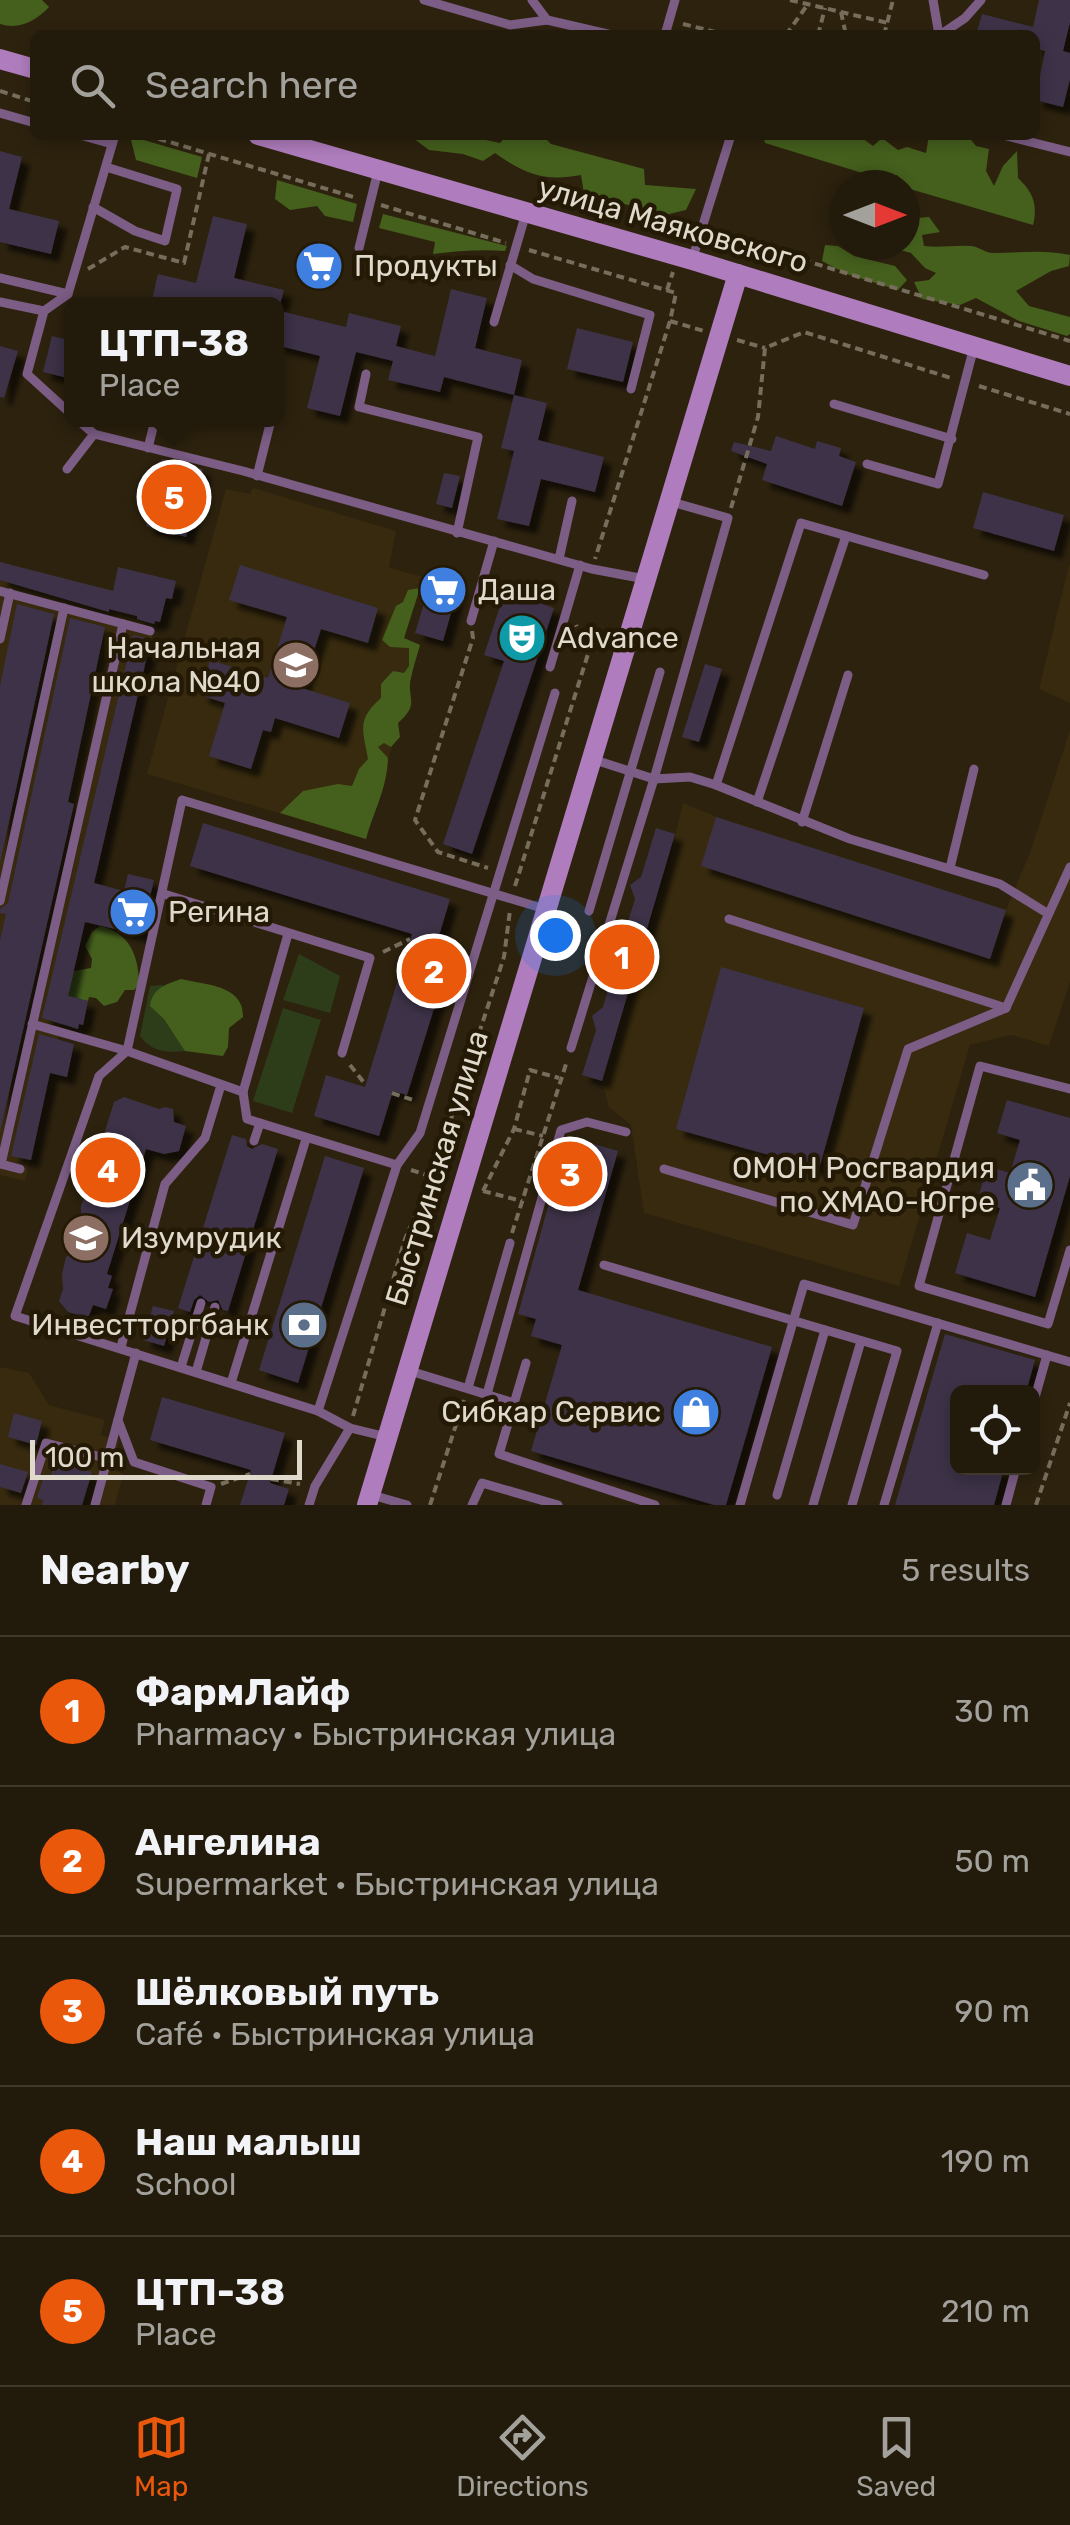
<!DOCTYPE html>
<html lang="en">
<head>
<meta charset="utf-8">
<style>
	:root { --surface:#221a0a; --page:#2e2718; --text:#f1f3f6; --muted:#a2a19c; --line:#3f382b; --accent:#ea580c }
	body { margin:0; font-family:Rubik,sans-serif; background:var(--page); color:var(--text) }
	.controls { position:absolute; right:30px; bottom:30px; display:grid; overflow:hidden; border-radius:15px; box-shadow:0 5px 15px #0003 }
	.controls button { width:90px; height:90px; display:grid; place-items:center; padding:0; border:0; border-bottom:2px solid var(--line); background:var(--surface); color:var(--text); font:50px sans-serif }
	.compass { position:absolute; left:830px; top:170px; width:90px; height:90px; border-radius:50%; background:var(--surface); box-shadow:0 5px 15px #0003; rotate:90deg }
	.scale { position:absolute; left:30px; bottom:25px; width:272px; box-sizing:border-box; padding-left:10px; border:5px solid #e0dacd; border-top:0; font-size:28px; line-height:35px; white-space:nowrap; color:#e0dacd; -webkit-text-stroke:8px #231905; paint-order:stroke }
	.you { position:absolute; left:555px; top:935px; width:35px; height:35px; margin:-25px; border:8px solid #fff; border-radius:50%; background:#1a73e8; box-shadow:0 0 0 15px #1a73e833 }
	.badge { display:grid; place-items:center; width:65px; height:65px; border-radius:50%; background:var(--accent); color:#fff; font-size:32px; font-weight:700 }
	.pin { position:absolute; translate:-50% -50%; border:5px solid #fff; box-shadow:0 2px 10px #0006 }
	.popup { position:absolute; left:64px; top:297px; width:220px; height:130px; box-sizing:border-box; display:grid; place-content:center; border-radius:15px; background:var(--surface); filter:drop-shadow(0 2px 8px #0005); font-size:32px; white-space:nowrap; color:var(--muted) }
	.popup b { font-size:38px; color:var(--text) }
	.popup::after { content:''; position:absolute; left:50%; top:100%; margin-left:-20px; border:20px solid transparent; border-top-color:var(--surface) }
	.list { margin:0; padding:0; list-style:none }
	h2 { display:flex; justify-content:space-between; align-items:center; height:130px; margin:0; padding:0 40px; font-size:42px }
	h2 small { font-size:32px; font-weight:400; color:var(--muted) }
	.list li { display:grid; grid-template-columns:65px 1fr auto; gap:30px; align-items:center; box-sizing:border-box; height:150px; padding:0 40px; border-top:2px solid var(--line) }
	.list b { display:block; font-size:38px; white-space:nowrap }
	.list p { margin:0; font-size:32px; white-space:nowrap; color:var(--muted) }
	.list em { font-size:32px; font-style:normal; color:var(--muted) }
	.icon { flex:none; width:55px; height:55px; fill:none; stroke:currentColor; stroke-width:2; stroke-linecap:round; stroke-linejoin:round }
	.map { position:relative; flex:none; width:1070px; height:1505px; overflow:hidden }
	.search { position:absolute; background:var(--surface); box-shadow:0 5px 15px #0003; left:30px; right:30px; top:30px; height:110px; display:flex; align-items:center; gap:25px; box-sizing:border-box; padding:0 35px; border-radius:15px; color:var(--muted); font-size:38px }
	.sheet { height:880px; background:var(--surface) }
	nav { display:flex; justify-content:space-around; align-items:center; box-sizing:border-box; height:140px; border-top:2px solid var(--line); background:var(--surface); font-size:28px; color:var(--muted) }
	nav a { display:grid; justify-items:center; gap:5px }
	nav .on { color:var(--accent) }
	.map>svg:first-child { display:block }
</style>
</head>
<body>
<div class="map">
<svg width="1070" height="1505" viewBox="0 0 1070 1505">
	<defs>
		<filter id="shadow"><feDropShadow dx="8" dy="8" stdDeviation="2.5" flood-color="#0009"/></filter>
	</defs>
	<rect width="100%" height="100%" fill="#2d220e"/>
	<g fill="#372a0e">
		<polygon points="253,488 396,531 389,568 423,577 404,638 420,645 366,839 147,774 226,489 250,494"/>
		<polygon points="0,562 165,604 150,643 25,1181 0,1175"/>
		<polygon points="1069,565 1070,565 1070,703 1039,689"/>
		<polygon points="1070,730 1070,982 1049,1046 1011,1035 970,1045 899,1286 644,1213 631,1125 609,1107 602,1081 668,865 683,803 717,817 1006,910 1031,850"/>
		<polygon points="0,1367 29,1373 49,1405 105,1420 101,1435 119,1441 112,1469 123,1474 115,1505 0,1505"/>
	</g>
	<g fill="#2d3d19">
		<polygon points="299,954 340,976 330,1013 283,1000"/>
		<path d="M162,985L171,994L185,1051C166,1053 152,1052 140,1036L150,986Z"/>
		<polygon points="283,1008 321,1020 292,1113 253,1101"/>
	</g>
	<g fill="#45601d">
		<path d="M0,0H42L49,7C36,21 19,30 0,24Z"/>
		<path d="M409,135H463L500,143L507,135H542L551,144L644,169L645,185L696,189L686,210L665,215L584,193L581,175C545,182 524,174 495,153L483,161L463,154L429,150Z"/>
		<path d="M763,135H858L873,146L882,138L898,150L907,147L926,153L929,135H967L976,146L989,149L986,171L994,186L1003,166L1017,151L1018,178C1033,192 1038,205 1033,225L910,189L897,175L885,180L765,143Z"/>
		<polygon points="130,136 202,157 197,178 136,160"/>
		<polygon points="277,180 357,204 353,222 325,216 317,206 290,210 275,199"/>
		<path d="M383,214L507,246L505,251C481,249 457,251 433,254L435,242L379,228Z"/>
		<path d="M929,217L940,232L922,235L924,246C940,248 954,245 970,246C978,246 985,253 993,253C1019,253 1043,249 1070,255L1069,266L1051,271L1016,291L1029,306L1070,317V334L1067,336L1019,321L976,298L960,305L922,299L914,282L929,280L936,273L925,268L911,253L882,245H905V219Z"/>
		<polygon points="825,245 838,246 854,256 895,266 907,280 898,290 847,274 822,261"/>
		<path d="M420,588L404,638L420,645C417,656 413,667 411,678C406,699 421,703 398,723L400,737L391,747L384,743L378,747L388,758C387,789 374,810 366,839L280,813L303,791L338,784L352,786L359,769L368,759C363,730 356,720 381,698V684L393,671L404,673L409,666V648L390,647L382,640L396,606L403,602L408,590Z"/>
		<path d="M100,926C130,933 139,956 139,985L134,990H125L117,1002L104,1006L96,998L89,997L88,1001L68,996L73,971L91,968L92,959L85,946L92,932Z"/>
		<path d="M181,979C206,985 244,985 243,1017L229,1028L228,1047L223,1056L185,1051L164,1019L150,1006C152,989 166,984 181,979Z"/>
	</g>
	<g fill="#3d3246" filter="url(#shadow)">
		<polygon points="1039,0 1070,0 1070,22 1063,51 1070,53 1070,79 1063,107 1035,100 1045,51 1035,48 1035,35 976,35 982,14 1033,27"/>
		<polygon points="0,151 22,157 9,209 59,221 51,254 0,242"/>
		<polygon points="213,216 247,224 234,278 284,290 280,304 151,304 158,274 196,283"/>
		<polygon points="451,289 487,298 475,348 522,360 514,395 444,377 440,392 388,380 393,361 356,352 340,416 307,408 320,356 276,345 276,310 346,327 349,313 401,326 396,346 435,356"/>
		<polygon points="577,328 633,342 623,382 567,369"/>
		<polygon points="52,336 72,341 72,379 43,372"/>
		<polygon points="0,346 18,351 4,398 0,397"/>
		<polygon points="514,395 547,403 538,440 604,457 595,492 541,479 529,526 497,519 514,451 501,448"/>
		<polygon points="776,436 815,449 817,441 841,448 839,456 856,462 842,506 762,480 767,464 731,451 734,442 771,451"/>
		<polygon points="162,459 203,469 186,537 146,526"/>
		<polygon points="444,473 460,476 452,508 436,504"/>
		<polygon points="983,492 1064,515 1054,551 973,528"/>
		<polygon points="0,562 113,591 118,567 176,581 172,599 166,598 160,622 155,621 154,624 137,619 137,616 109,609 109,612 0,580"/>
		<polygon points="240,565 378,608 368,643 321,629 302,688 350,703 339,738 275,718 271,732 263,730 251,769 209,756 225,703 200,695 210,660 268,678 287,617 229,600"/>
		<polygon points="432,577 459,585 443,641 415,633"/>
		<polygon points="505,591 554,608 472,854 443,844 504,661 484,655"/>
		<polygon points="17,604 54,614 0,863 0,686"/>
		<polygon points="70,618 105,627 68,802 74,804 0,1132 0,940 6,914 0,913 0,909 8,903"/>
		<polygon points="133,635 151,639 94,883 124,891 128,874 154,880 141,935 85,922 68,996 88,1001 83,1025 79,1024 78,1029 42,1018"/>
		<polygon points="705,664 722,669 699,742 682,737"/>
		<polygon points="716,817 1006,910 990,959 701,866"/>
		<polygon points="203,823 450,899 435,949 451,954 407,1095 393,1091 379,1136 314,1116 326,1075 365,1087 412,934 190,866"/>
		<polygon points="656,828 675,834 602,1081 582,1075 596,1030 592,1016 603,1007 615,965 611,951 622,941 635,899 630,885 641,877"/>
		<polygon points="721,967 864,1008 819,1169 676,1129"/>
		<polygon points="39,1034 74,1044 67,1077 50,1073 31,1160 11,1156"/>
		<polygon points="124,1097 159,1109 165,1107 173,1109 174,1122 186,1126 179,1151 164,1154 146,1149 107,1274 112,1276 108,1288 113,1289 106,1309 93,1305 89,1316 81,1316 68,1312 59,1301 63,1289 62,1274 66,1257 76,1248 81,1232 81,1206 88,1186 100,1173 106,1152 105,1131 114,1102"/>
		<polygon points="1007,1100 1070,1118 1070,1176 1035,1297 955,1273 967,1233 990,1240 1000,1208 977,1202 987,1166 1010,1173 1020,1140 997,1133"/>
		<polygon points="232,1135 246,1139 247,1146 252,1149 262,1144 278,1149 228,1311 223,1310 218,1300 209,1302 200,1295 194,1300 190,1312 178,1308"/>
		<polygon points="580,1140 618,1151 578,1290 772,1347 726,1505 714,1505 531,1451 562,1345 531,1336 536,1319 518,1314 563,1153 576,1156"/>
		<polygon points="325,1156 364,1168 298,1383 259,1370"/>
		<polygon points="153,1306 174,1311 164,1346 143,1340"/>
		<polygon points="945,1334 1035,1360 1026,1392 958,1392 958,1468 1004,1468 994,1505 895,1505"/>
		<polygon points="162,1397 285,1433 270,1483 289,1489 284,1505 240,1505 251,1470 150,1440"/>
		<polygon points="14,1413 42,1421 36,1445 8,1437"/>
		<polygon points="55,1461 92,1472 82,1505 42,1505 43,1500 37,1498 44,1476 50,1478"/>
		<polygon points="0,1464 28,1472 21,1493 0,1487"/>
	</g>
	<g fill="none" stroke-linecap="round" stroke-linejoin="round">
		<g stroke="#766d5c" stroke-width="4" stroke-dasharray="8 5" stroke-linecap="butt">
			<polyline points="790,0 888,23"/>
			<polyline points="841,12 846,35"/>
			<polyline points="683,24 728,35"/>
			<polyline points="786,35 808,4"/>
			<polyline points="818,35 825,8"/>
			<polyline points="884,35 893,0"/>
			<polyline points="0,91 35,102"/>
			<polyline points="146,135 357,198"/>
			<polyline points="381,205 506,243"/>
			<polyline points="717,230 727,237 1070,341"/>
			<polyline points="529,250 676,293 670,321 595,559"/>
			<polyline points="88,269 125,247 184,263 209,154"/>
			<polyline points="667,290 673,272"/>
			<polyline points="670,321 704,331"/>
			<polyline points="737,340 765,348"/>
			<polyline points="979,386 1070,414"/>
			<polyline points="731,508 758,417 765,348 804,332 951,378"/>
			<polyline points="472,631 473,638 415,820 438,852 488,868"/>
			<polyline points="515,886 588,654 576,625"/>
			<polyline points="436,945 460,952"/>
			<polyline points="383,952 410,939"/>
			<polyline points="350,1065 366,1085"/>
			<polyline points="392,1093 416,1101"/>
			<polyline points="514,1129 543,1136"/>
			<polyline points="411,1170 445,1181"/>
			<polyline points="483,1191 514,1129 530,1070 559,1078"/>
			<polyline points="483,1191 522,1201"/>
			<polyline points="512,1233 567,1061"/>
			<polyline points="353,1416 405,1239 432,1177 504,957 510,910"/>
			<polyline points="271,1479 300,1484"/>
			<polyline points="221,1484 250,1474"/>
			<polyline points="430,1505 464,1400"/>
			<polyline points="1036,1505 1070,1403"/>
		</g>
		<g stroke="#7c5d85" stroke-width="9">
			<polyline points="424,0 510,25 547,20 612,35"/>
			<polyline points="532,0 547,20"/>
			<polyline points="933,0 939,35"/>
			<polyline points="665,35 675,0"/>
			<polyline points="940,35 965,18 981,0"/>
			<polyline points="0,113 35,123"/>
			<polyline points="80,135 112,144"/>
			<polyline points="1003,135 1070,152"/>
			<polyline points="93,207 135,231 165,241 177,189 106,167"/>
			<polyline points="359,248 378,171"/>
			<polyline points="692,260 731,135"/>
			<polyline points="510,265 533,279 650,315 631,389"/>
			<polyline points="0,278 68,294"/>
			<polyline points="0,302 44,311"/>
			<polyline points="494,322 526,213"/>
			<polyline points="366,374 359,407 478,437 457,533"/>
			<polyline points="834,404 952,439"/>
			<polyline points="71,414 27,374 44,311 68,294 115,135"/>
			<polyline points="78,420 94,434 243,471 592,569 645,579"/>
			<polyline points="148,448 155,420"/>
			<polyline points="867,464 938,484 974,347"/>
			<polyline points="67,469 94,434"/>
			<polyline points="257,476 271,420"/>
			<polyline points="559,559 572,501"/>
			<polyline points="0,591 150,631"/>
			<polyline points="471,621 494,541"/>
			<polyline points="0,639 10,593"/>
			<polyline points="550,667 580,565"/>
			<polyline points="592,759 654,779 690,777 716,785 850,839 1000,884 1047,913"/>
			<polyline points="716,785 801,523 984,575"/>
			<polyline points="757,802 846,536"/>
			<polyline points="802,822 848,675"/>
			<polyline points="950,868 974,769"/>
			<polyline points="164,894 370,958 342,1053"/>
			<polyline points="0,901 64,608"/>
			<polyline points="589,911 660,672"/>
			<polyline points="729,919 1006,1008"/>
			<polyline points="32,1024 127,1051 243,1092 247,1119 397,1165"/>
			<polyline points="571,1048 654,779 728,518 672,502"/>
			<polyline points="1070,1089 980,1066 919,1286 1048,1324 1070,1250"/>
			<polyline points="243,1092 288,934"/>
			<polyline points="254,1141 260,1123"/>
			<polyline points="20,1169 1,1164 123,624"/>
			<polyline points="664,1169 853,1225 908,1049 1006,1008 1070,867"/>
			<polyline points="604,1265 897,1351 852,1505"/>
			<polyline points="121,1347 165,1184 205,1138 221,1085"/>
			<polyline points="526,1363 499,1454 655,1505"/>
			<polyline points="181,1367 201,1303"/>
			<polyline points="410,1371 514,1403"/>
			<polyline points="196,1372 215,1307"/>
			<polyline points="231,1383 306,1139"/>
			<polyline points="468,1388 510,1243"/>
			<polyline points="487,1394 561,1130 587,1122 626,1132"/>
			<polyline points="1032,1408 1047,1355"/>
			<polyline points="318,1411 397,1165 420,1133 555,693"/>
			<polyline points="118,1420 134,1462 211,1487 206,1505"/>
			<polyline points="387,1437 350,1428 318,1411 15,1316 99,1076 127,1051 182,800 545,909"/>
			<polyline points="372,1495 407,1505"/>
			<polyline points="777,1495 825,1330"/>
			<polyline points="26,1505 46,1443 105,1458"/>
			<polyline points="95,1505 136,1353"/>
			<polyline points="309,1505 315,1486 350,1428"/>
			<polyline points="472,1505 482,1483 558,1505"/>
			<polyline points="740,1505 804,1284 1070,1362"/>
			<polyline points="813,1505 861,1341"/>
			<polyline points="884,1505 938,1323"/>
			<polyline points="1006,1505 1016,1468"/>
		</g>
		<g stroke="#af7dbd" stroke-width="20">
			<polyline points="0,59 35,69"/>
			<polyline points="258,135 692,260 1070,376"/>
			<polyline points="367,1505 738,274"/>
		</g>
	</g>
	<defs>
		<g id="supermarket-disc" transform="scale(2.5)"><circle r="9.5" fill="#3f7fe0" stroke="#231905"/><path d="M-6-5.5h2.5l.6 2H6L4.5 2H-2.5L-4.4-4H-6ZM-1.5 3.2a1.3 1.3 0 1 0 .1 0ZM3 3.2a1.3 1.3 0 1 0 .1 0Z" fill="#fff"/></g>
		<g id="theatre-disc" transform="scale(2.5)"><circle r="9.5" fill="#0f9aa8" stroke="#231905"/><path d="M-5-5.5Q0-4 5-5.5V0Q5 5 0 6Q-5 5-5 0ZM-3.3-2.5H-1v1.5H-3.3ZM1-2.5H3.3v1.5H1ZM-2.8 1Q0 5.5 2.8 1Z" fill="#fff"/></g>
		<g id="school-disc" transform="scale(2.5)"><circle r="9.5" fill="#8d6e63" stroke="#231905"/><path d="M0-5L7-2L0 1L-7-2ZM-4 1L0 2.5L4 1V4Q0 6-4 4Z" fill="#fff"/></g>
		<g id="civic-disc" transform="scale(2.5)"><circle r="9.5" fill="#5c6f8a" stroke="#231905"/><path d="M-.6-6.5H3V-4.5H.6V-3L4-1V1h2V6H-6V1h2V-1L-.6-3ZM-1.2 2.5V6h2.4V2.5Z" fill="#fff"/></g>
		<g id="bank-disc" transform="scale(2.5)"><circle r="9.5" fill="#5c6f8a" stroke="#231905"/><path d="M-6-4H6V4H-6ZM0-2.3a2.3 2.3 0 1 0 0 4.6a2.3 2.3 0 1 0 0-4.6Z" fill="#fff"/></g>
		<g id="shop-disc" transform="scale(2.5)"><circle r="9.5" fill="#3f7fe0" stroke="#231905"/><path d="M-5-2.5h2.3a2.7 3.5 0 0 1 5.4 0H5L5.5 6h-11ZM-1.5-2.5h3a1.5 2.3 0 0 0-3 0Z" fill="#fff"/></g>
	</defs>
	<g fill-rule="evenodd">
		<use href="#supermarket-disc" x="319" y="266"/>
		<use href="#supermarket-disc" x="443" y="590"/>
		<use href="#theatre-disc" x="522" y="638"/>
		<use href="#school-disc" x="296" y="665"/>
		<use href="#supermarket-disc" x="133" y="912"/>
		<use href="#civic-disc" x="1030" y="1185"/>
		<use href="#school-disc" x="86" y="1238"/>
		<use href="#bank-disc" x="304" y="1325"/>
		<use href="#shop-disc" x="696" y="1412"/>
	</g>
	<g text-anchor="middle" stroke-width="9" stroke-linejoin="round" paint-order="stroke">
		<g font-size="30" fill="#e0dacd" stroke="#231905">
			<text transform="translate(673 225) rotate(16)" y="10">улица Маяковского</text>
			<text transform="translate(437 1168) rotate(-73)" y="10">Быстринская улица</text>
		</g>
		<g font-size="30" fill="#e0dacd" stroke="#231905" text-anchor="start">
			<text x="354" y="276">Продукты</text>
			<text x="478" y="600">Даша</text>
			<text x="557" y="648">Advance</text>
			<text x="261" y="658" text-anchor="end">Начальная<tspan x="261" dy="34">школа №40</tspan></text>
			<text x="168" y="922">Регина</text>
			<text x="995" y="1178" text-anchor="end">ОМОН Росгвардия<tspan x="995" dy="34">по ХМАО-Югре</tspan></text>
			<text x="121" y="1248">Изумрудик</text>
			<text x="269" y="1335" text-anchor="end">Инвестторгбанк</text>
			<text x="661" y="1422" text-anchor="end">Сибкар Сервис</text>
		</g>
	</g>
</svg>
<div class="controls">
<button><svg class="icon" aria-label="locate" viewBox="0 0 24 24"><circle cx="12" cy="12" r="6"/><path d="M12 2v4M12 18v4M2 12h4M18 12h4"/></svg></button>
</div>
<svg class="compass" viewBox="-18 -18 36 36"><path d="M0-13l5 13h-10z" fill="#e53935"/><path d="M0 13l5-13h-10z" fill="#a2a19c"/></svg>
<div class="scale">100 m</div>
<div class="you"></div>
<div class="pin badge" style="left:622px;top:957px">1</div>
<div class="pin badge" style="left:434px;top:971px">2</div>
<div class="pin badge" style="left:570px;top:1174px">3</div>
<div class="pin badge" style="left:108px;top:1170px">4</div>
<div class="pin badge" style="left:174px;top:497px">5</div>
<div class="popup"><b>ЦТП-38</b>Place</div>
<div class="search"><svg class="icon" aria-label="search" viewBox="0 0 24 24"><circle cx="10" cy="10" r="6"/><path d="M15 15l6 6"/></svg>Search here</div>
</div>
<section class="sheet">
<h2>Nearby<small>5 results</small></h2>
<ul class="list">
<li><span class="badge">1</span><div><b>ФармЛайф</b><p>Pharmacy · Быстринская улица</p></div><em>30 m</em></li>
<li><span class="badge">2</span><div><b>Ангелина</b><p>Supermarket · Быстринская улица</p></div><em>50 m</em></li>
<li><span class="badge">3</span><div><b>Шёлковый путь</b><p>Café · Быстринская улица</p></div><em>90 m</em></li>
<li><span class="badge">4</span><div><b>Наш малыш</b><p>School</p></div><em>190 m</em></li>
<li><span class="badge">5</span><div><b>ЦТП-38</b><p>Place</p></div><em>210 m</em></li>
</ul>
</section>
<nav>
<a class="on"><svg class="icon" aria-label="map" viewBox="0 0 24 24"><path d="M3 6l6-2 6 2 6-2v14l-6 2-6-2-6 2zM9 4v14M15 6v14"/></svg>Map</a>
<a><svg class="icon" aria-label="directions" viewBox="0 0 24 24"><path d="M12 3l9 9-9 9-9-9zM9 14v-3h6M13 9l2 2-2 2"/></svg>Directions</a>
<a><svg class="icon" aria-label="saved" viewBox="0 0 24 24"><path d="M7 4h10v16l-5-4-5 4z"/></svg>Saved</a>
</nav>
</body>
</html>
